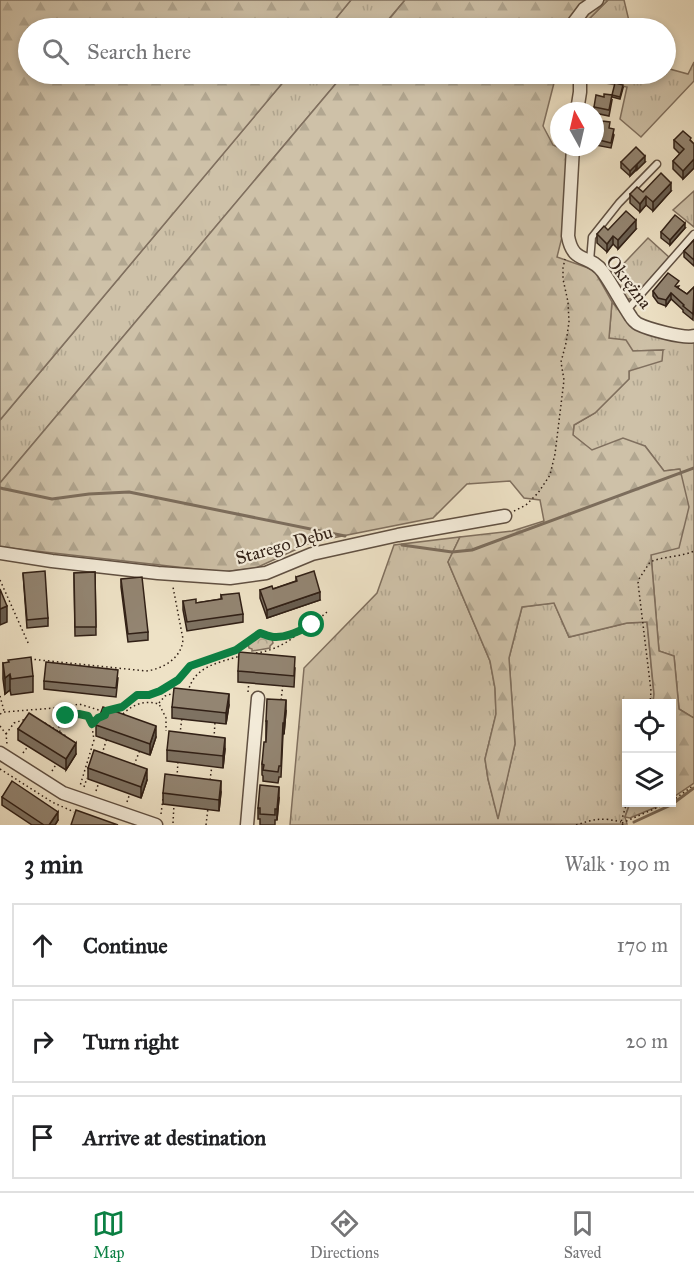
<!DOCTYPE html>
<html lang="en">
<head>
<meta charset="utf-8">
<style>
	:root { --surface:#fff; --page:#f6f6f6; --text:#202124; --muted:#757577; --line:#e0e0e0; --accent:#0b8043 }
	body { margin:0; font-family:"IM FELL Great Primer",serif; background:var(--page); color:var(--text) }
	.controls { position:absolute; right:18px; bottom:18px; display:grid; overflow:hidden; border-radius:0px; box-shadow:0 3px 9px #0003 }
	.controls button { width:54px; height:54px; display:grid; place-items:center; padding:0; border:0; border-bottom:2px solid var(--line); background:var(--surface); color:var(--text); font:30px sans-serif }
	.compass { position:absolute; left:550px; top:102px; width:54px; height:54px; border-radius:50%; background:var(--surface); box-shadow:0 3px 9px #0003; rotate:352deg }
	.stop { position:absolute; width:18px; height:18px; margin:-14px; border:4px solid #0b8043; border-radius:50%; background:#fff }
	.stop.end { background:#0b8043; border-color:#fff; box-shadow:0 2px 6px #0008 }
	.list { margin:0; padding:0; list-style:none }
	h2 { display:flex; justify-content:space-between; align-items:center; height:78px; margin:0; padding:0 24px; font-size:26px }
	h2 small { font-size:20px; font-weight:400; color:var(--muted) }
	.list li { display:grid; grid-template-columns:39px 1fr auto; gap:18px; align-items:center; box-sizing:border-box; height:84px; margin:0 12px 12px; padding:0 12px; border:2px solid var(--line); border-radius:0px }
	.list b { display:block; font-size:22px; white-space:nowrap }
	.list em { font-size:20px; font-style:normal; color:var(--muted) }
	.icon { flex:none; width:33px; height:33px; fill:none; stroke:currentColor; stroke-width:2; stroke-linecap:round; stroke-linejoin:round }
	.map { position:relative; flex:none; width:694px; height:825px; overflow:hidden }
	.search { position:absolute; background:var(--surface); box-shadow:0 3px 9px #0003; left:18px; right:18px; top:18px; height:66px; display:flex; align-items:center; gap:15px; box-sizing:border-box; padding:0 21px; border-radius:33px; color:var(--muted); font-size:22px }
	.sheet { height:366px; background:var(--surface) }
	nav { display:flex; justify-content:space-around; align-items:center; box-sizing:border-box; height:84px; border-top:2px solid var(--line); background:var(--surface); font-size:16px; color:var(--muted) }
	nav a { display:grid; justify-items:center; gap:3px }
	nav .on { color:var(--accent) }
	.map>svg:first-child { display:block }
</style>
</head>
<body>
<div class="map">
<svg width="694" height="825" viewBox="0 0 694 825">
	<defs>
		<pattern id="grass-tufts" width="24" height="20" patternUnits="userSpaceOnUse" patternTransform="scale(1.5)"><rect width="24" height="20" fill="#cec1a8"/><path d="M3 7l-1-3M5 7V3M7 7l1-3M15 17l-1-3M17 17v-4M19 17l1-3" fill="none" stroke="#b1a690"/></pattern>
		<pattern id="forest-firs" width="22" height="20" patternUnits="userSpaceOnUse" patternTransform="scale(1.5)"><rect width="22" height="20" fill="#cec1a8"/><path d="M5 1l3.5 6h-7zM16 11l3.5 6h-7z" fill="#b1a690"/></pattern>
		<pattern id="park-crowns" width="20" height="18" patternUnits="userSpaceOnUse" patternTransform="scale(1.5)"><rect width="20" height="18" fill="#cec1a8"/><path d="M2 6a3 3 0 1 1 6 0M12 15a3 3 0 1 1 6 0" fill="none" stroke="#b1a690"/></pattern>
	</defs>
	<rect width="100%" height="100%" fill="#eee2c6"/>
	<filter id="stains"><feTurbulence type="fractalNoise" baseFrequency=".00333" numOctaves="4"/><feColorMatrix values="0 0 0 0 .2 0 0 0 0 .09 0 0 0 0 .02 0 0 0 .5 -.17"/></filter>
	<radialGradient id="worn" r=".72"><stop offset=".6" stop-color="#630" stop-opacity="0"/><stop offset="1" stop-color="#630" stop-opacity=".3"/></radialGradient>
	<g fill="url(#grass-tufts)" stroke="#80705f" stroke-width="1.5">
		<polygon points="351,0 405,0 381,28 328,28"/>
		<polygon points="608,0 624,0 629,21 634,28 580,28"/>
		<polygon points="694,62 694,81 641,137 620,119 627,87 583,79 584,74 666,74 666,68 688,74"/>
		<polygon points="290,74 344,74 0,483 0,420"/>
		<polygon points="694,191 694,227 673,210"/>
		<polygon points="648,238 670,258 635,297 626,300 610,278"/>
		<polygon points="612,302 628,321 694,341 694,718 679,709 674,656 659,651 651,554 679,547 679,469 664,471 645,446 591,450 573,435 574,425 595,413 629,379 629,371 663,350 633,351 609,338"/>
		<polygon points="460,537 448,562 490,661 495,688 496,714 485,759 488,779 498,817 515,744 509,658 522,607 554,603 569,637 627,623 647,622 654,694 653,703 626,704 626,802 630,803 625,817 627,824 290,825 304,668 377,593 394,545"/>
	</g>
	<g fill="url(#forest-firs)" stroke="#80705f" stroke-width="1.5">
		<polygon points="0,0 351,0 328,28 28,28 28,74 290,74 0,420"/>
		<polygon points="405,0 608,0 580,28 382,28"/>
		<polygon points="344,74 583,74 583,79 554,83 543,126 553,145 568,152 563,233 557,257 594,270 612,302 609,338 626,340 633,351 663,350 662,361 629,371 629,379 595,413 574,425 573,435 592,450 623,438 645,446 664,471 680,469 689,507 679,548 651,555 659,651 674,656 679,709 694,718 694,783 672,798 672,704 653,703 654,694 647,622 627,623 569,637 554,603 522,607 509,658 515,744 498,819 488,779 485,759 496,714 495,688 490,661 448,562 460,537 512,531 544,521 540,500 524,498 510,481 467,484 433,518 312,542 256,568 222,572 0,547 0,483"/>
		<polygon points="630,803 630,802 666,803 630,818 625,817"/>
	</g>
	<polygon fill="url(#park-crowns)" stroke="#80705f" stroke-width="1.5" points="261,635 272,639 273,643 270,646 270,648 252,651 252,649 249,648 248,644 257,636"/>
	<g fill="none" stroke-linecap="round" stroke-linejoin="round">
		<g stroke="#7c6d5c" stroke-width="3">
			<polyline points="0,488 52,499 89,494 129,492 345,536"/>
			<polyline points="402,545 452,552 472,550 694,468"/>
			<polyline points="634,822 671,805 694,788"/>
		</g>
		<g stroke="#605042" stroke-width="9">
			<g id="service">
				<polyline points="590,261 592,237 619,203 657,164"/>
				<polyline points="627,310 694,234"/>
			</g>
		</g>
		<g stroke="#605042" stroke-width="15">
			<g id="minor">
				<polyline points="572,28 572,25 584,9 597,0"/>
				<polyline points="577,111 580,92 580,74"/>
				<path d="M573,147L568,236C573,265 589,253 603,272C613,286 621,302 631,317C632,319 636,323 638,324C648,329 684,339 694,336"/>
				<polyline points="0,553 52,561 158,573 230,578 266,573 312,554 398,535 505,516"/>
				<polyline points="0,753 63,793 156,825"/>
				<polyline points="247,825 258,698"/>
			</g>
		</g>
		<g stroke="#312016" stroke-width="1.5" stroke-dasharray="1.5 3" stroke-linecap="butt">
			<polyline points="514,511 526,505 538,493 550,475 555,454 564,380 561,362 566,343 569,322 568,302 563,279 563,268 565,259"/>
			<polyline points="0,580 29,645"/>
			<path d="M256,653C273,651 290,642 302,630"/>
			<path d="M30,659L146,671C163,669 182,658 183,639L173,587"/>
			<path d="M188,692C194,666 218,663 240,656"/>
			<polyline points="248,692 249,681"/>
			<polyline points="0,696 4,711"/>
			<polyline points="281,700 283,684"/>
			<polyline points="159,703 165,696 174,693"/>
			<path d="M650,704L651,691L638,583L639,579L650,562C664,556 681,557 694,551"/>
			<path d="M113,710L122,707L137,695H149L160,691L178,680L190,666L236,650L260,633C264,634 269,637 274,637C294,638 313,624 327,612"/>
			<polyline points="0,714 4,712 67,707 79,704 102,711"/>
			<path d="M123,714C133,704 145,700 159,704L166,718V731"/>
			<polyline points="45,723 66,736"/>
			<polyline points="93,723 101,716"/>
			<polyline points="0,726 6,734 7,744"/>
			<path d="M60,732C59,728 58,725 60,721C63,713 81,711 88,716C89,717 90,719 91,720L94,740L80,786"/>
			<polyline points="6,734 14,723 26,719"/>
			<polyline points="180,734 182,717"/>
			<polyline points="214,738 215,722"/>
			<polyline points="23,753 29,745"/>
			<polyline points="102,754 107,738"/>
			<polyline points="134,765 140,750"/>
			<polyline points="0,769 52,802 74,812"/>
			<polyline points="52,771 57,763"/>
			<polyline points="177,777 178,761"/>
			<polyline points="210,780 212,765"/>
			<polyline points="84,787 87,778"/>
			<polyline points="96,791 99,782"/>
			<polyline points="672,801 694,785"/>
			<polyline points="127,802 130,793"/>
			<polyline points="161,814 163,798"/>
			<polyline points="173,823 174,804"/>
			<polyline points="622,823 670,802"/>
			<polyline points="206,825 208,808"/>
			<path d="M576,825C595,819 601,817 621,822"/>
			<polyline points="623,825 621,822 627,802"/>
		</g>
		<use href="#service" stroke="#f4ecda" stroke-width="6"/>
		<use href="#minor" stroke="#f4ecda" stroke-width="12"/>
	</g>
	<g fill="#7e7262" stroke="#312016" stroke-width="1.5">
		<polygon points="623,88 620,99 612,97 612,95"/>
		<polygon points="612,100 609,116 595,113 594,107"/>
		<polygon points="595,126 610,129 614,135 611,148 595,145"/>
		<polygon points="674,140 691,141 694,144 694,168 683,179 673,169 673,161 680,154 674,148"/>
		<polygon points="621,162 645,162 630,176 621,168"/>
		<polygon points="671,191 653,211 646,205 640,212 630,203 630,194 643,192"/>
		<polygon points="685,228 670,245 661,238 661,232"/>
		<polygon points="636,229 618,249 613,244 607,252 597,243 597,234 608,230"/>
		<polygon points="694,240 694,266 684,257 684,251"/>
		<polygon points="679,286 678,288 687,294 694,287 693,320 683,312 683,310 671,299 666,306 658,303 653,296 653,291"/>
		<polygon points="95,572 96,635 75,636 74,573"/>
		<polygon points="23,573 48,618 48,626 27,628"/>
		<polygon points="296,577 320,600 267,618 260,598 260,590 273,589 296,581"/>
		<polygon points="121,579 148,632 148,640 128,642 121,587"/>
		<polygon points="221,595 243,614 243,622 187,631 183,610 183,601 196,603 221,599"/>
		<polygon points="3,663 33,676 33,692 11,695 10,690 5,694 3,679"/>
		<polygon points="295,668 294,687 238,682 238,671"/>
		<polygon points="118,678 116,697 44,689 44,681"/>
		<polygon points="229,705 226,724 172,718 172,707"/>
		<polygon points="286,711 284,734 283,734 281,777 279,777 278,783 263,781 263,776 262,775 262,764 266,742 266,721"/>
		<polygon points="96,725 156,737 150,755 96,736"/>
		<polygon points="18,729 76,754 66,770 18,740"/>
		<polygon points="225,749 223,768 167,761 167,750"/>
		<polygon points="88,768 147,780 141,798 88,779"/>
		<polygon points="221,792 219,811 163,804 163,793"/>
		<polygon points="2,797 58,820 55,825 32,825 2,805"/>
		<polygon points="279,798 277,820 275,820 275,825 260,825 260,819 258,819 258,808"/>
	</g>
	<g fill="#675d50" stroke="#312016" stroke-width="1.5">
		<polygon points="645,156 645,162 637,170 637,164"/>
		<polygon points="694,159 694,168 683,179 683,171"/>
		<polygon points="636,163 636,169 630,176 630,171"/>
		<polygon points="671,183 671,191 653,211 653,202"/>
		<polygon points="646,196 646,205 640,212 640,204"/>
		<polygon points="636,220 636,229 618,249 618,240"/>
		<polygon points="685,223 685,228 670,245 670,240"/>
		<polygon points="613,236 613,244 607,252 607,244"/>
		<polygon points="671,293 671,299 666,306 666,300"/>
		<polygon points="320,592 320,600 267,618 267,610"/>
		<polygon points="7,606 7,622 0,625 0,609"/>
		<polygon points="10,674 10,690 5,694 5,678"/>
		<polygon points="229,694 229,705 226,724 226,713"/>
		<polygon points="286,700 286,711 284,734 284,723"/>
		<polygon points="156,726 156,737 150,755 150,744"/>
		<polygon points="225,738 225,749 223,768 223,756"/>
		<polygon points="76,743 76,754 66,770 66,759"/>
		<polygon points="147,769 147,780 141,798 141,787"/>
		<polygon points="221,781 221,792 219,811 219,800"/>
		<polygon points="279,787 279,798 277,820 277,809"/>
		<polygon points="58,812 58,820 55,825 49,825"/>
	</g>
	<g fill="#938572" stroke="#312016" stroke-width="1.5">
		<polygon points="615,83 623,85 620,97 612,95"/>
		<polygon points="604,94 612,95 609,110 594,107 596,95 604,97"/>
		<polygon points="602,121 610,122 609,128 614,129 611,143 595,139 595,126 601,127"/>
		<polygon points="683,131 691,138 690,140 694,144 694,159 683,171 673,161 684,149 674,140"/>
		<polygon points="636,147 645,156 630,171 621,162"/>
		<polygon points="661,173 671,183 653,202 646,196 640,204 630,194 637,187 643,192"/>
		<polygon points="626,211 636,220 618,240 613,236 607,244 597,234 604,226 608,230"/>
		<polygon points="675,215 685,223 670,240 661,232"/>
		<polygon points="694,240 694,260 684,251"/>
		<polygon points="668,273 679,281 675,286 687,294 694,287 693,314 683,306 684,305 671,293 666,300 658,298 653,291"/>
		<polygon points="45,571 48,618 27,620 23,573"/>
		<polygon points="314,571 320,592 267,610 260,590 272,586 273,589 297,581 296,577"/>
		<polygon points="95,572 96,627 75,627 74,573"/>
		<polygon points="142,577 148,632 128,634 121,579"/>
		<polygon points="0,589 7,606 0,609"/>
		<polygon points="239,593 243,614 187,622 183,601 196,599 196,603 222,599 221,595"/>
		<polygon points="239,652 295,657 294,676 238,671"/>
		<polygon points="31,657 33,676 11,679 10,674 5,678 3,663 9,662 8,660"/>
		<polygon points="46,662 118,670 116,688 44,681"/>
		<polygon points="174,688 229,694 226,713 172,707"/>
		<polygon points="267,699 286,700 284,723 283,723 281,766 279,766 278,772 263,770 264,765 262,764 264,742 266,742 267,721 266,721"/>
		<polygon points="103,707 156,726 150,744 96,725"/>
		<polygon points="29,713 76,743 66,759 18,729"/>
		<polygon points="169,731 225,738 223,756 167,750"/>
		<polygon points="94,750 147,769 141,787 88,768"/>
		<polygon points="165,774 221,781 219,800 163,793"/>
		<polygon points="12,781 58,812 49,825 44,825 2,797"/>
		<polygon points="260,785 279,787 277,809 275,809 275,815 260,814 260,808 258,808"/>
		<polygon points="76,810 118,825 71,825"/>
	</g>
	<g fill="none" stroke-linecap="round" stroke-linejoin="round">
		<path stroke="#0b8043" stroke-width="8" d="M66,716L79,714L88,716L92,724L98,718L105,715L106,711L122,707L137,695H149L160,691L178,680L190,666L236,650L260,633C264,634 269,637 274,637C287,638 301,630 312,625"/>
	</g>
	<g text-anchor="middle" stroke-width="4.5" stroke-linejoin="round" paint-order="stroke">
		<g font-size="18" fill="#312016" stroke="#f4ecda">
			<text transform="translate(629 282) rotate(52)" y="6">Okrężna</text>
			<text transform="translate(284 545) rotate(-16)" y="6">Starego Dębu</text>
		</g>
	</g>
	<rect width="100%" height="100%" filter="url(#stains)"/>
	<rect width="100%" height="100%" fill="url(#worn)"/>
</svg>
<div class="controls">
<button><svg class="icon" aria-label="locate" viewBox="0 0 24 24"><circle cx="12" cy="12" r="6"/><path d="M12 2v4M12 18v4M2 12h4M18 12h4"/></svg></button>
<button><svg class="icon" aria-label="layers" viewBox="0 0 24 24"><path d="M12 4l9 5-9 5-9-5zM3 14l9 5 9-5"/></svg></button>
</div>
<svg class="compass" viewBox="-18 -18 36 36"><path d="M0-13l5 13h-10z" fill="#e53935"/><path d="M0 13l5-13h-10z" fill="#757577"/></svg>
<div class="stop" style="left:312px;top:625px"></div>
<div class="stop end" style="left:66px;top:716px"></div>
<div class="search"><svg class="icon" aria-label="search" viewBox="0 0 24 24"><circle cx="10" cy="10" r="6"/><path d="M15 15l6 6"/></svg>Search here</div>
</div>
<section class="sheet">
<h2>3 min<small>Walk · 190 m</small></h2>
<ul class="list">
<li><svg class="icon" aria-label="ahead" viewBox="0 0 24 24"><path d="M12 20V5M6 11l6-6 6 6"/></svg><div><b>Continue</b></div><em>170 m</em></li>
<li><svg class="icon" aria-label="right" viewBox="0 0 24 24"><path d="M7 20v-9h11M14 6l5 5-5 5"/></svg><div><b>Turn right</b></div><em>20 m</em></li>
<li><svg class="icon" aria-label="arrive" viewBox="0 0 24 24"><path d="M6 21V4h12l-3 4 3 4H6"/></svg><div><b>Arrive at destination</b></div></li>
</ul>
</section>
<nav>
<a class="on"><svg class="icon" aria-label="map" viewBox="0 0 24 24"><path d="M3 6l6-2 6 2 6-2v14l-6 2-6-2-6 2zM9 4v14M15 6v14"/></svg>Map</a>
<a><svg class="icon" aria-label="directions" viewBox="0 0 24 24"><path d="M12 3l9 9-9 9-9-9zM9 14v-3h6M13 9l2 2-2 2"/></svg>Directions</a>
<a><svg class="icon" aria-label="saved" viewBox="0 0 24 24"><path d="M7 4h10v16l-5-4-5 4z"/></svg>Saved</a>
</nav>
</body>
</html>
